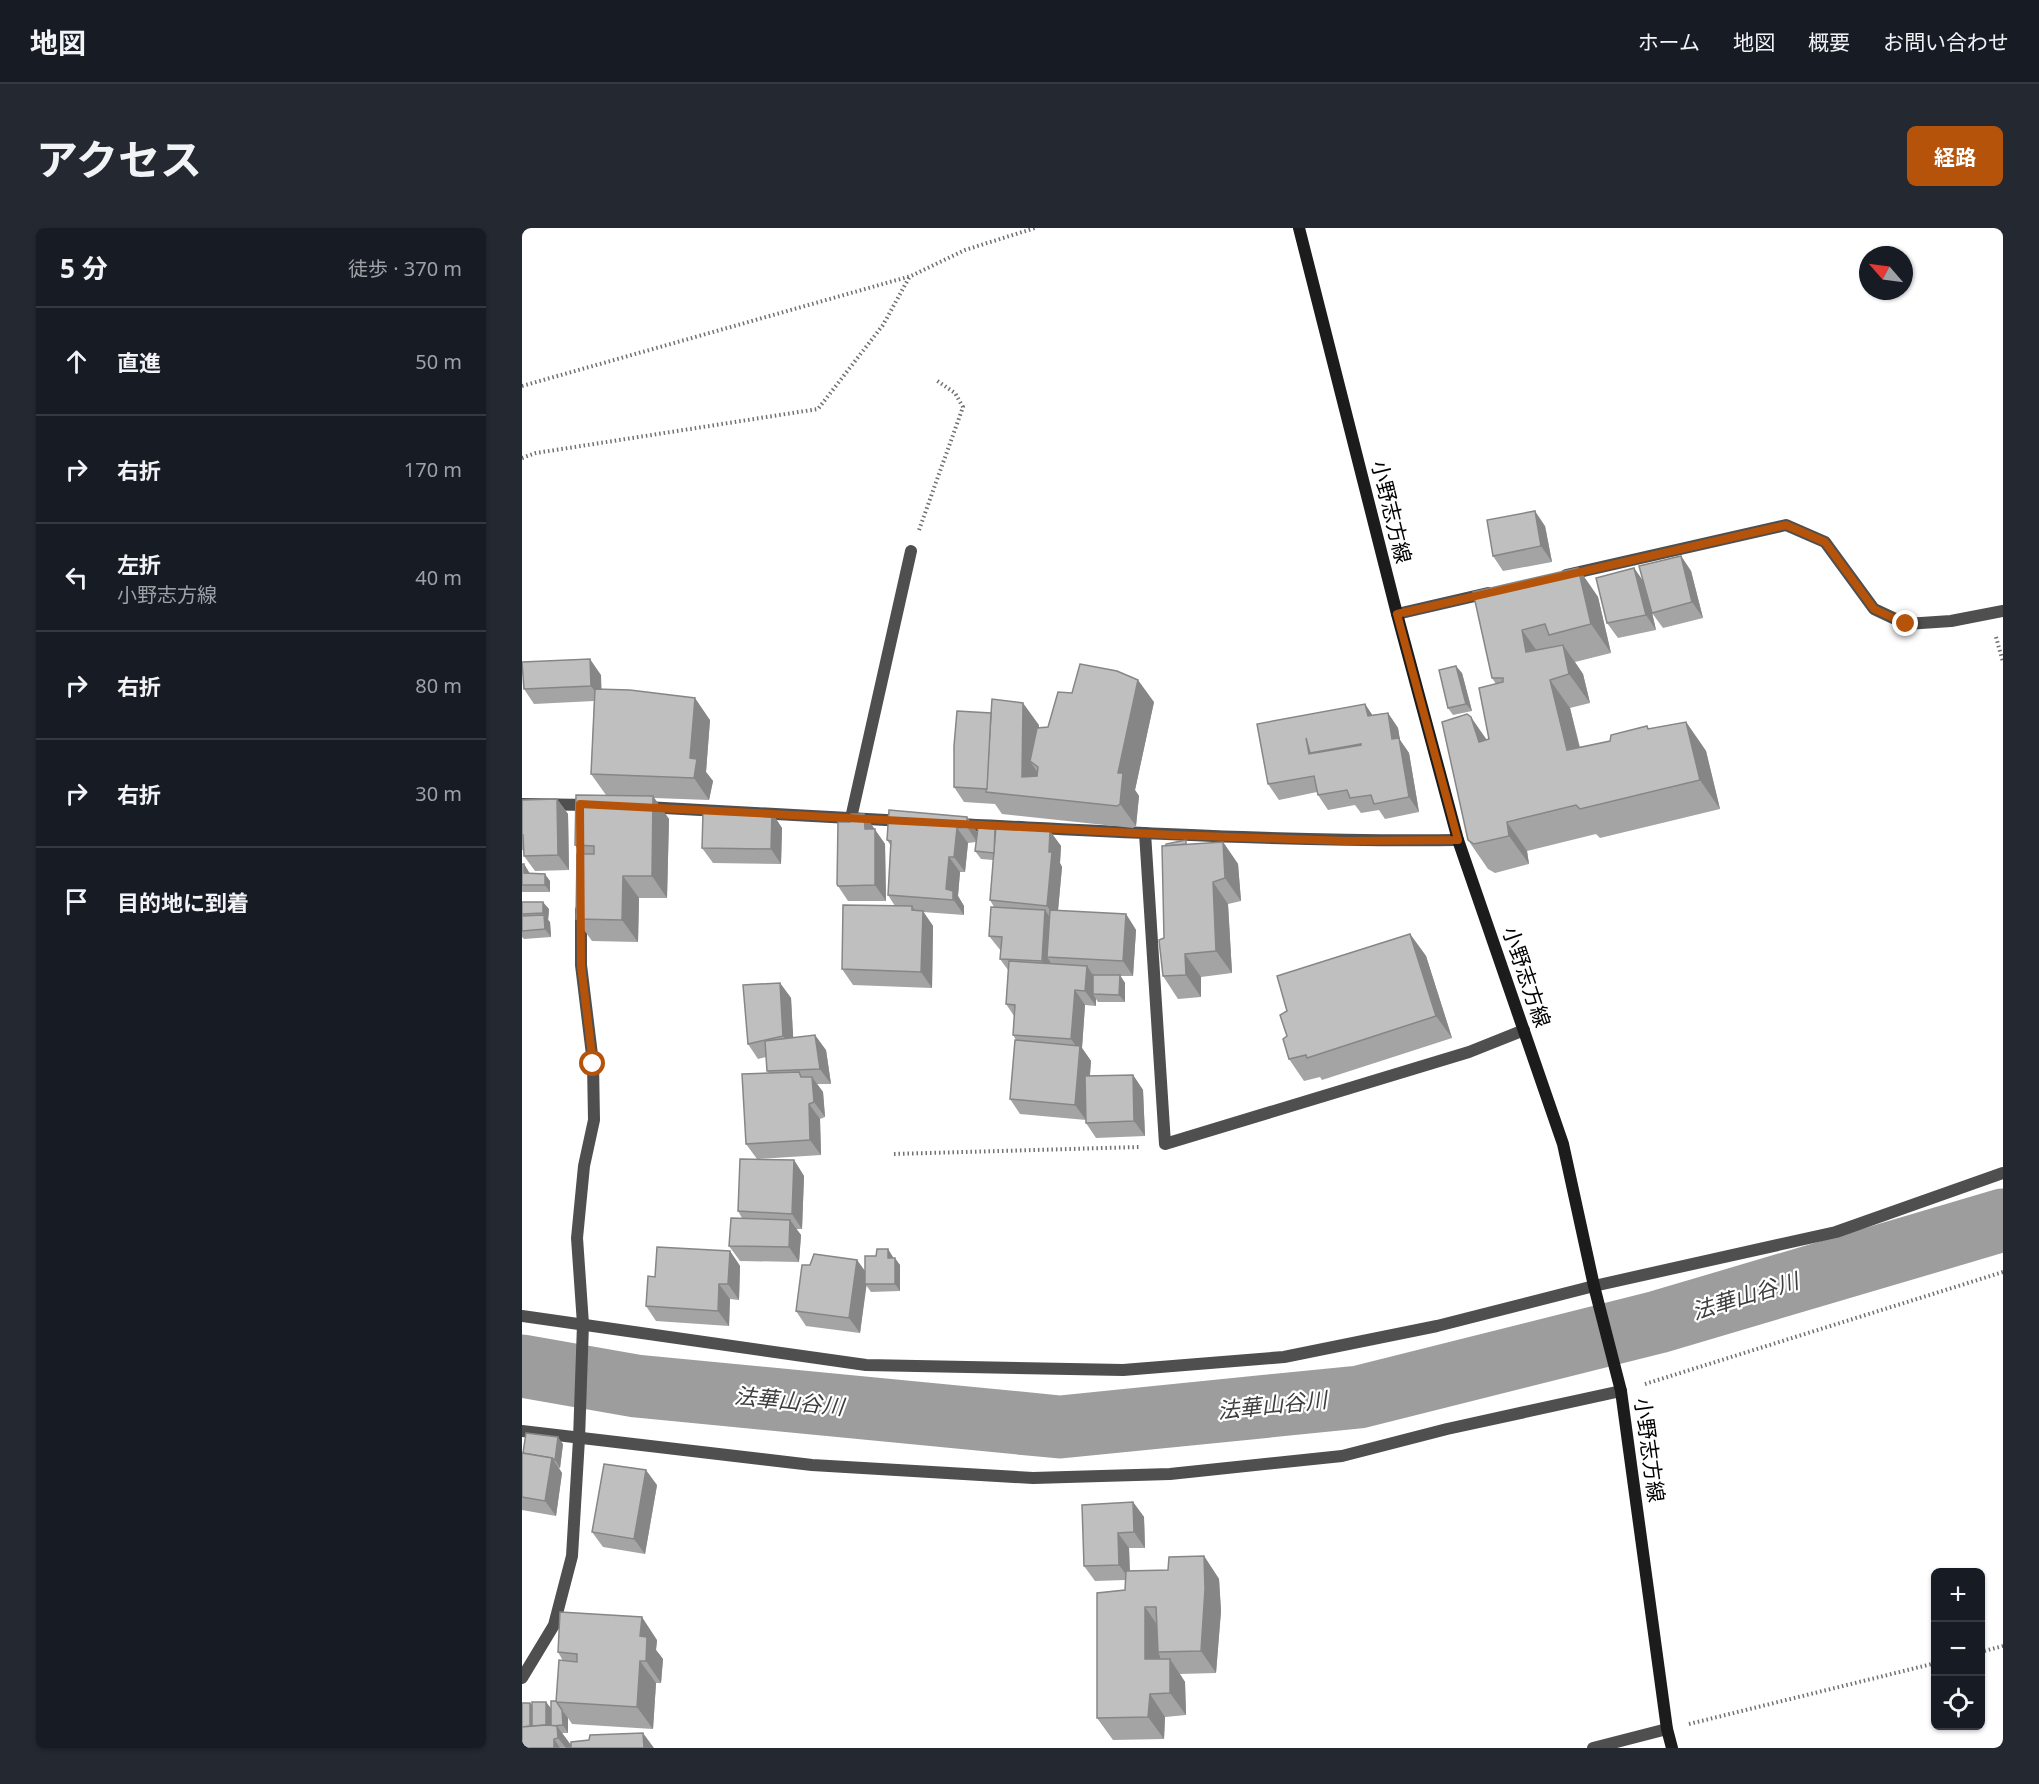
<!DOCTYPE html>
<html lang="ja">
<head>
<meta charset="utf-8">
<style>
	:root { --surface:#171b24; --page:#242831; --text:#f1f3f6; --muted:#9ea1a6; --line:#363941; --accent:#b45309 }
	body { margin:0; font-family:"Noto Sans","Noto Sans JP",sans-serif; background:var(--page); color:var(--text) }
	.controls { position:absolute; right:18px; bottom:18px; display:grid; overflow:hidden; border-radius:9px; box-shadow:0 2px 4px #0004 }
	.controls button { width:54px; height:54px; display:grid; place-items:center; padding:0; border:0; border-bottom:2px solid var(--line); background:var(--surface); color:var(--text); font:30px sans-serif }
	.compass { position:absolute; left:1337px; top:18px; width:54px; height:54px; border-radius:50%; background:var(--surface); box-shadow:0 2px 4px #0004; rotate:298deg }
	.stop { position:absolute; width:18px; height:18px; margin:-14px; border:4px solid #b45309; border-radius:50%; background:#fff }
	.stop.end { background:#b45309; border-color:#fff; box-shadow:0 2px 6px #0008 }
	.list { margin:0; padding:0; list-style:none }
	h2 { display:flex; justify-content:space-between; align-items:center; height:78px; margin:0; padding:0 24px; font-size:26px }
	h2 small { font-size:20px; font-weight:400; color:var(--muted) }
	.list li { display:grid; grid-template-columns:39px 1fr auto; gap:18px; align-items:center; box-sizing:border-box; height:108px; padding:0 24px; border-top:2px solid var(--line) }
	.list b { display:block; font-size:22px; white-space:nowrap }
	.list p { margin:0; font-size:20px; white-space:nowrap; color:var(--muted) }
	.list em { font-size:20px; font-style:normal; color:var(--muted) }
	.icon { flex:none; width:33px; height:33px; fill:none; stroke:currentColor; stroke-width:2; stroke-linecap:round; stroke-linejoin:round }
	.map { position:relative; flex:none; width:1481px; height:1520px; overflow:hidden; border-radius:9px }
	header { display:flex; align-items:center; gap:36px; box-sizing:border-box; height:84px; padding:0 30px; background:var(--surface); border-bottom:2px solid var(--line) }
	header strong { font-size:28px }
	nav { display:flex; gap:33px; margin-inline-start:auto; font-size:21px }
	.intro { display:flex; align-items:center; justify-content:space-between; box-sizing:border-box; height:144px; padding:0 36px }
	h1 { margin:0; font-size:42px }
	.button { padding:15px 27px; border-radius:9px; background:var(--accent); color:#fff; font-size:21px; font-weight:700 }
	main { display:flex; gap:36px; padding:0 36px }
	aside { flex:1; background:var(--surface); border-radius:9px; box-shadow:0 2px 4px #0004 }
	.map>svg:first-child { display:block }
</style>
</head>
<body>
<header>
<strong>地図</strong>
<nav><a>ホーム</a><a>地図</a><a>概要</a><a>お問い合わせ</a></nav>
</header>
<div class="intro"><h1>アクセス</h1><a class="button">経路</a></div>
<main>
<aside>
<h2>5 分<small>徒歩 · 370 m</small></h2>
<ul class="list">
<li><svg class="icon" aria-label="ahead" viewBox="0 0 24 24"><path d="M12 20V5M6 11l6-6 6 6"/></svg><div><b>直進</b></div><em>50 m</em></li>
<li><svg class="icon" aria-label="right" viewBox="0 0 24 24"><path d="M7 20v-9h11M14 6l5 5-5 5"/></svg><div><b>右折</b></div><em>170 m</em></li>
<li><svg class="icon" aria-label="left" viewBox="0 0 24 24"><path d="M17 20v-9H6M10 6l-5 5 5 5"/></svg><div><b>左折</b><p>小野志方線</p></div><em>40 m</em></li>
<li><svg class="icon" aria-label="right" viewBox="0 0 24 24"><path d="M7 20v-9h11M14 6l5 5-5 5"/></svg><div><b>右折</b></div><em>80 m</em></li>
<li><svg class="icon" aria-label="right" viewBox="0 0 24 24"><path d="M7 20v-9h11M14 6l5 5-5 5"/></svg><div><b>右折</b></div><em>30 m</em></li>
<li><svg class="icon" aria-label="arrive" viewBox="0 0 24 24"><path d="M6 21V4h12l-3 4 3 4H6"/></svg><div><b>目的地に到着</b></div></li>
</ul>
</aside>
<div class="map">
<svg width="1481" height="1520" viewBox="0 0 1481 1520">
	<rect width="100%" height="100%" fill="#fff"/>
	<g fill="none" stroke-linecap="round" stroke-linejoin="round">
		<polyline stroke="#9d9d9d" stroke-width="63" points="0,1138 114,1158 538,1199 837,1169 1136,1094 1481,992"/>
		<g stroke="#717171" stroke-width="4" stroke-dasharray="1.5 3" stroke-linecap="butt">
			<polyline points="0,158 389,48 443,22 513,0"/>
			<polyline points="0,230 14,225 296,181 361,97 388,48"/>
			<polyline points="397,302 441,179 433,165 414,152"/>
			<polyline points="1474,409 1481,434"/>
			<polyline points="372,926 618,919"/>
			<polyline points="1123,1156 1481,1044"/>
			<polyline points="1458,1424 1481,1418"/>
			<polyline points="1167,1496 1414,1435"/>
		</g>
		<g stroke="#4f4f4f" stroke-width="12">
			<polyline points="1044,347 1264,297 1303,314 1352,381 1384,396 1429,393 1481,383"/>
			<polyline points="875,386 966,365"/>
			<polyline points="0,576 68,577"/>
			<polyline points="124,579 382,593"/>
			<polyline points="329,590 389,323"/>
			<path d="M436,596C602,604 769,614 936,612"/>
			<polyline points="623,605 643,916 947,824 1002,802"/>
			<polyline points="0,1088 344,1137 601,1142 762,1129 915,1098 1072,1058 1314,1004 1481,945"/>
			<polyline points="0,1203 290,1237 511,1250 648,1246 820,1228 925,1201 1099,1163"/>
			<polyline points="0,1450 32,1397 50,1328 57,1211 61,1096 55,1010 62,938 72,892 71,835 59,737 59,682"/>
			<polyline points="1071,1520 1145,1501"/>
		</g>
		<polyline stroke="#1c1c1c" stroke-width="12" points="777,0 875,386 936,612 1041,916 1072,1058 1099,1163 1145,1501 1150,1520"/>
	</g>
	<g fill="#a4a4a4">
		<polygon points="1023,298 1030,334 981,343 971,328"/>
		<polygon points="1159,328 1169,343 1181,390 1141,400 1130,385 1128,375 1134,402 1096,410 1085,395 1112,340 1122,354"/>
		<polygon points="1056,340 1076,369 1089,425 1053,434 1061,446 1068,475 1048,480 1058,519 1088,513 1125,498 1127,501 1164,494 1184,523 1198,581 1078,610 1074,606 1005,623 1007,636 973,645 966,641 946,612 965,512 967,511 974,456 970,450 951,364"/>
		<polygon points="940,445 950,483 931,487 926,480"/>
		<polygon points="79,447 79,462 188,492 184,544 191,553 187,572 132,570 147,591 145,670 117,670 116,714 70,713 54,691 59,626 53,617 84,567 69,546 72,473 12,476 2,461"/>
		<polygon points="632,474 613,562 617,568 614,598 611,600 480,586 473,576 442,574 432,559 517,497 517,500 526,499"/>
		<polygon points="843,476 850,487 866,485 876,500 878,512 887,525 897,584 863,591 857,582 839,585 833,577 806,582 796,567 795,564 757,572 746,556"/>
		<polygon points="35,571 46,586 47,642 13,643 2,628 2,622 0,622 0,572"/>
		<polygon points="250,585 260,600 259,636 191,635 180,620"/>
		<polygon points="342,586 363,616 364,673 326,673 316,658 328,594"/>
		<polygon points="445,589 455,604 473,601 528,603 539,618 538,635 540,639 536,683 604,686 614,702 611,748 598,748 603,755 603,774 576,774 574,771 574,778 563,777 560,820 569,833 568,848 611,847 621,862 623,908 574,910 564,895 564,892 498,886 488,871 494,812 491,807 492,788 484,776 486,742 478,731 479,723 467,708 472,679 468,672 471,632 459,631 453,623 454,614 446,615 443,644 438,644 436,668 442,678 442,687 401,684 411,698 410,760 331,757 320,741 373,678 366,667 369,618 365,612"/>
		<polygon points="701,614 716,636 719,673 706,676 710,745 679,749 679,769 656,771 641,748 642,710 667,616"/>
		<polygon points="0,636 2,636 7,645 28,653 28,664 0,664"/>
		<polygon points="0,674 27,681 26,693 28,694 29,709 2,711 0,709"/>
		<polygon points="888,706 904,728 930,810 800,852 798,849 782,853 767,831"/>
		<polygon points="258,755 269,770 271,810 304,822 309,856 295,856 301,864 303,889 298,891 299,927 235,931 224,916 247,845 245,843 244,829 236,831 226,816"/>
		<polygon points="272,932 282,948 280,1001 274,1001 279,1007 277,1034 218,1033 207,1018 220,990 216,983"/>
		<polygon points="366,1021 371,1030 378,1037 378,1063 349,1064 344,1057 338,1105 284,1098 274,1083 335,1032 343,1044 354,1028"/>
		<polygon points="208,1023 218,1038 217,1072 208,1071 207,1098 134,1093 124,1078 133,1049"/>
		<polygon points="41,1216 38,1240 37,1240 40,1245 34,1288 0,1282 0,1225"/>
		<polygon points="135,1257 123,1326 81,1319 70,1304"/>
		<polygon points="611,1274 622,1289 623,1320 607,1320 608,1343 646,1342 682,1328 697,1351 699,1383 694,1445 658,1446 663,1454 664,1487 643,1489 642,1511 591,1512 575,1490 603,1362 603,1352 573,1353 562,1338"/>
		<polygon points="135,1412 134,1422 141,1431 139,1455 134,1455 131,1501 50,1496 46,1490 46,1505 40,1505 49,1517 132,1520 0,1520 8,1475 10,1477 24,1474 29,1480 34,1473 41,1433 36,1424"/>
	</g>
	<g fill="#868686">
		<polygon points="1013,283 1023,298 1030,334 1019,318"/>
		<polygon points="1159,328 1169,343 1181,390 1170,374"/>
		<polygon points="1056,340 1076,369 1089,425 1069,396"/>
		<polygon points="1112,340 1123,356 1134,402 1124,387"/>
		<polygon points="1000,402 1020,430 1004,424"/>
		<polygon points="1041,417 1061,446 1068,475 1047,446"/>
		<polygon points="68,431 79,447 80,473 69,458"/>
		<polygon points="934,438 940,445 950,483 944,476"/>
		<polygon points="616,452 632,474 613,562 617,568 614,598 598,576 596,545"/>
		<polygon points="1028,452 1048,480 1065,551 1045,522"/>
		<polygon points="173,470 188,492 184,544 191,553 187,572 172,550 168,530"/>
		<polygon points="501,475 517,497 516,539 508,533 516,545 515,569 500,549"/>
		<polygon points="843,476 853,491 846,488"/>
		<polygon points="866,485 876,500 878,512 887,525 897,584 887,569 870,511"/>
		<polygon points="949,489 969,518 957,514"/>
		<polygon points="1164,494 1184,523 1198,581 1178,552"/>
		<polygon points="131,568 147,591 145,670 130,648"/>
		<polygon points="35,571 46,586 47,642 36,627"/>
		<polygon points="250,585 260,600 259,636 249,621"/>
		<polygon points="342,586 363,616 364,673 353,657 343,601"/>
		<polygon points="445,589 455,604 455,614 445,599"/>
		<polygon points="985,594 1005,623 1007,636 987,608"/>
		<polygon points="435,600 446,615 443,644 432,629"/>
		<polygon points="528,603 539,618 538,635 540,639 535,693 525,678 527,624"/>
		<polygon points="701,614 716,636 719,673 703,650"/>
		<polygon points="427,629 438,644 436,668 442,678 442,687 424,661"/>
		<polygon points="2,636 7,644 8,652 2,645"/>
		<polygon points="23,646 28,653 28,664 23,657"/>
		<polygon points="101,648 117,670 116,714 100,692"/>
		<polygon points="691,654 706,676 710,745 694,723"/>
		<polygon points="21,674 27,681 26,693 21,685"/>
		<polygon points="390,678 400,694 401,683 411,698 410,760 399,744"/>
		<polygon points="523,682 533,697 525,729 531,738 530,748 520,733"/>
		<polygon points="604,686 614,702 611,748 601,733"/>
		<polygon points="22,687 28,694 29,709 23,701"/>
		<polygon points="888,706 904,728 930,810 914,788"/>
		<polygon points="663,726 679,749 679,769 664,747"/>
		<polygon points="565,738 575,753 571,766 574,771 574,778 563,763"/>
		<polygon points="598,747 603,755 603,774 597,767"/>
		<polygon points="258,755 269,770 272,823 261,808"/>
		<polygon points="553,762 563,777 560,820 569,833 564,892 553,877 558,823 549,811"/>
		<polygon points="293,807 304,822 309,856 298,841"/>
		<polygon points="611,847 621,862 623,908 612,893"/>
		<polygon points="290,849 301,864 303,889 292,874"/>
		<polygon points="287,876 298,891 299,927 288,912"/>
		<polygon points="272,932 282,948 280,1001 270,986"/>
		<polygon points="268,992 279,1007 277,1034 267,1019"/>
		<polygon points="366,1021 371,1029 371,1038 366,1030"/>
		<polygon points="208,1023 218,1038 217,1072 206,1056"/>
		<polygon points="373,1030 378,1037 378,1063 373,1056"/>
		<polygon points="335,1032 346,1047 338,1105 327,1090"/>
		<polygon points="197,1056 208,1071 207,1098 196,1083"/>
		<polygon points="36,1209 41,1216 38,1240 33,1232"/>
		<polygon points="30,1230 40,1245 34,1288 23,1273"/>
		<polygon points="124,1242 135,1257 123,1326 112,1311"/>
		<polygon points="611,1274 622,1289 623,1320 612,1304"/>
		<polygon points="596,1305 607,1320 608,1352 597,1337"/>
		<polygon points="682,1328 697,1351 699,1383 694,1445 679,1423"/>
		<polygon points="623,1379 638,1401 636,1424 638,1428 639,1453 623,1431"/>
		<polygon points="120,1389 135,1412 134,1422 141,1431 139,1455 124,1433 118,1408"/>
		<polygon points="648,1431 663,1454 664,1487 648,1465"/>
		<polygon points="118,1433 134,1455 131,1501 115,1479"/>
		<polygon points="628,1466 643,1489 642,1511 626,1489"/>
		<polygon points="24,1474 29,1481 30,1511 24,1503"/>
		<polygon points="8,1475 14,1482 14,1503 8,1503"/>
		<polygon points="40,1482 46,1490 46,1505 41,1497"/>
		<polygon points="35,1498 51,1520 44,1520 36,1510"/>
		<polygon points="121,1505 132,1520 122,1520"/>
		<polygon points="32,1511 38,1520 32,1520"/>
	</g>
	<g fill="#bfbfbf" stroke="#868686" stroke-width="1.5" fill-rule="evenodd">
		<polygon points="1013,283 1019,318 971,328 965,292"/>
		<polygon points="1159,328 1170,374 1130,385 1117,338"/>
		<polygon points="1056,340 1069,396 1027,407 1023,396 1000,402 1004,424 1041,417 1047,446 1028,452 1045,522 1088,513 1089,507 1125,498 1126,501 1164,494 1178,552 1058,581 1054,577 985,594 987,608 952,616 946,612 920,494 945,486 949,489 957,514 967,511 957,460 981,454 981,450 970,450 951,364"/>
		<polygon points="1112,340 1124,387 1085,395 1074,350"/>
		<polygon points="68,431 69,458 2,461 0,434"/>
		<polygon points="558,436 595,443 616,452 596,545 601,545 598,576 595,578 464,564 470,471 501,475 500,549 515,548 516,539 508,533 515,500 526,499 536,464 550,465"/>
		<polygon points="934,438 944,476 926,480 917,442"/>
		<polygon points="73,461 108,462 173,470 168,530 175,531 172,550 69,546"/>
		<path d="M843,476L846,488L866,485L870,511L877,510L887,569L852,576L849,567L828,570L825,562L796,567L792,548L746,556L735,496ZM784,510L788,525L839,516V517L787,526Z"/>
		<polygon points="435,483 469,485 465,561 432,559 432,518"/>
		<polygon points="54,567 131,568 130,648 101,648 100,692 54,691 55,626 72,626 72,618 53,617"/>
		<polygon points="35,571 36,627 2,628 1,607 0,607 0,572"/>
		<polygon points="367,582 445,589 445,599 435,600 432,629 427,629 424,661 431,663 431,672 366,667 369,613 365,612"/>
		<polygon points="181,584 250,585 249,621 180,620"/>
		<polygon points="329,586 342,586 343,601 353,601 353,657 316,658 315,656 316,594 328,594"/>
		<polygon points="474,598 528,603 527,624 530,624 525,678 468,672"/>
		<polygon points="456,600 473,601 472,625 453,623"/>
		<polygon points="664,612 664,616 644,618 644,616"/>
		<polygon points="701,614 703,650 691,654 694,723 663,726 664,747 641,748 637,712 642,710 640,618"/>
		<polygon points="0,636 2,636 2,645 23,646 23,657 0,657"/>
		<polygon points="0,674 21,674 21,685 0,686"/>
		<polygon points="321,677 390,678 390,682 401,683 399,744 320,741"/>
		<polygon points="469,679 523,682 520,733 478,731 480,709 467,708"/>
		<polygon points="528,682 604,686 601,733 525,729"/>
		<polygon points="22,687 23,701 0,703 0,688"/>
		<polygon points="888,706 914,788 785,830 784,827 767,831 761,811 765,808 758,787 765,783 755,748"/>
		<polygon points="487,733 565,738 563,763 553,762 549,811 491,807 493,777 484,776"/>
		<polygon points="571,747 598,747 597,767 571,766"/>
		<polygon points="258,755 261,808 226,816 221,757"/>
		<polygon points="293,807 298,841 245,843 243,813"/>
		<polygon points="493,812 558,818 553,877 488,871"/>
		<polygon points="277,844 279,849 290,849 292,874 287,876 288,912 224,916 220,846"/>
		<polygon points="611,847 612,893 564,895 563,848"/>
		<polygon points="218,931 272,932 270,986 216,983"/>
		<polygon points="209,990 268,992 267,1019 207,1018"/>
		<polygon points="135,1019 208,1023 206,1056 197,1056 196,1083 124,1078 126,1048 133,1049"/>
		<polygon points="355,1021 366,1021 366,1030 373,1030 373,1056 343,1056 343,1028 354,1028"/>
		<polygon points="292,1026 335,1032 327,1090 274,1083 280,1037 288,1037"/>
		<polygon points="4,1205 36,1209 33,1232 30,1230 1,1225"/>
		<polygon points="0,1225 30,1230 23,1273 0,1269"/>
		<polygon points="82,1236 124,1242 112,1311 70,1304"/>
		<polygon points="611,1274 612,1304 596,1305 597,1337 562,1338 560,1277"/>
		<polygon points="682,1328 683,1361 679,1423 636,1424 634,1379 623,1379 623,1431 648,1431 648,1465 628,1466 626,1489 575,1490 575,1365 603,1362 604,1343 646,1342 647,1329"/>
		<polygon points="38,1384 120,1389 118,1408 125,1409 124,1433 118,1433 115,1479 34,1474 37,1432 55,1434 55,1426 36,1424"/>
		<polygon points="29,1473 34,1473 40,1482 41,1497 29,1498"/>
		<polygon points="10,1474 24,1474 24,1497 10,1498"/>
		<polygon points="0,1475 8,1475 8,1498 0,1499"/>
		<polygon points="25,1497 35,1498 36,1510 32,1511 32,1520 0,1520 0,1499"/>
		<polygon points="121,1505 122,1520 49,1520 49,1514 67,1512 68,1507"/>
	</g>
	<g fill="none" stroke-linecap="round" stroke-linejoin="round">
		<polyline stroke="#b45309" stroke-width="8" points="71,836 59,737 58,576 651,607 825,613 936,612 875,386 1264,297 1303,314 1352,381 1384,396"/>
	</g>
	<g text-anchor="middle" stroke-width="4.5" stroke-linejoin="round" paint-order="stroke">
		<g font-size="21" fill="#000" stroke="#fff">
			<text transform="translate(869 284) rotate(76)" y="7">小野志方線</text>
			<text transform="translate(1004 749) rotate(71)" y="7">小野志方線</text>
			<text transform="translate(1127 1222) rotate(82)" y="7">小野志方線</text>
		</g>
		<g font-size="22" font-style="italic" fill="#3e3e3e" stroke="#fff">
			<text transform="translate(1223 1068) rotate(-17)" y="8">法華山谷川</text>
			<text transform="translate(267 1173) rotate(6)" y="8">法華山谷川</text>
			<text transform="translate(750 1177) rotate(-6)" y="8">法華山谷川</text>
		</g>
	</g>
</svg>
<div class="controls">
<button>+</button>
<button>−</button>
<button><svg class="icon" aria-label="locate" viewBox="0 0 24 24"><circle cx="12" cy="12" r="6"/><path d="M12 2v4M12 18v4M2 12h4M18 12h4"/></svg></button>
</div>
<svg class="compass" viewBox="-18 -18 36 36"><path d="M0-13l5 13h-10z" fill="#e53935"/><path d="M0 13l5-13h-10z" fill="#9ea1a6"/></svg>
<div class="stop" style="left:71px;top:836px"></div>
<div class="stop end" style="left:1384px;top:396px"></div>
</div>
</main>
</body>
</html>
